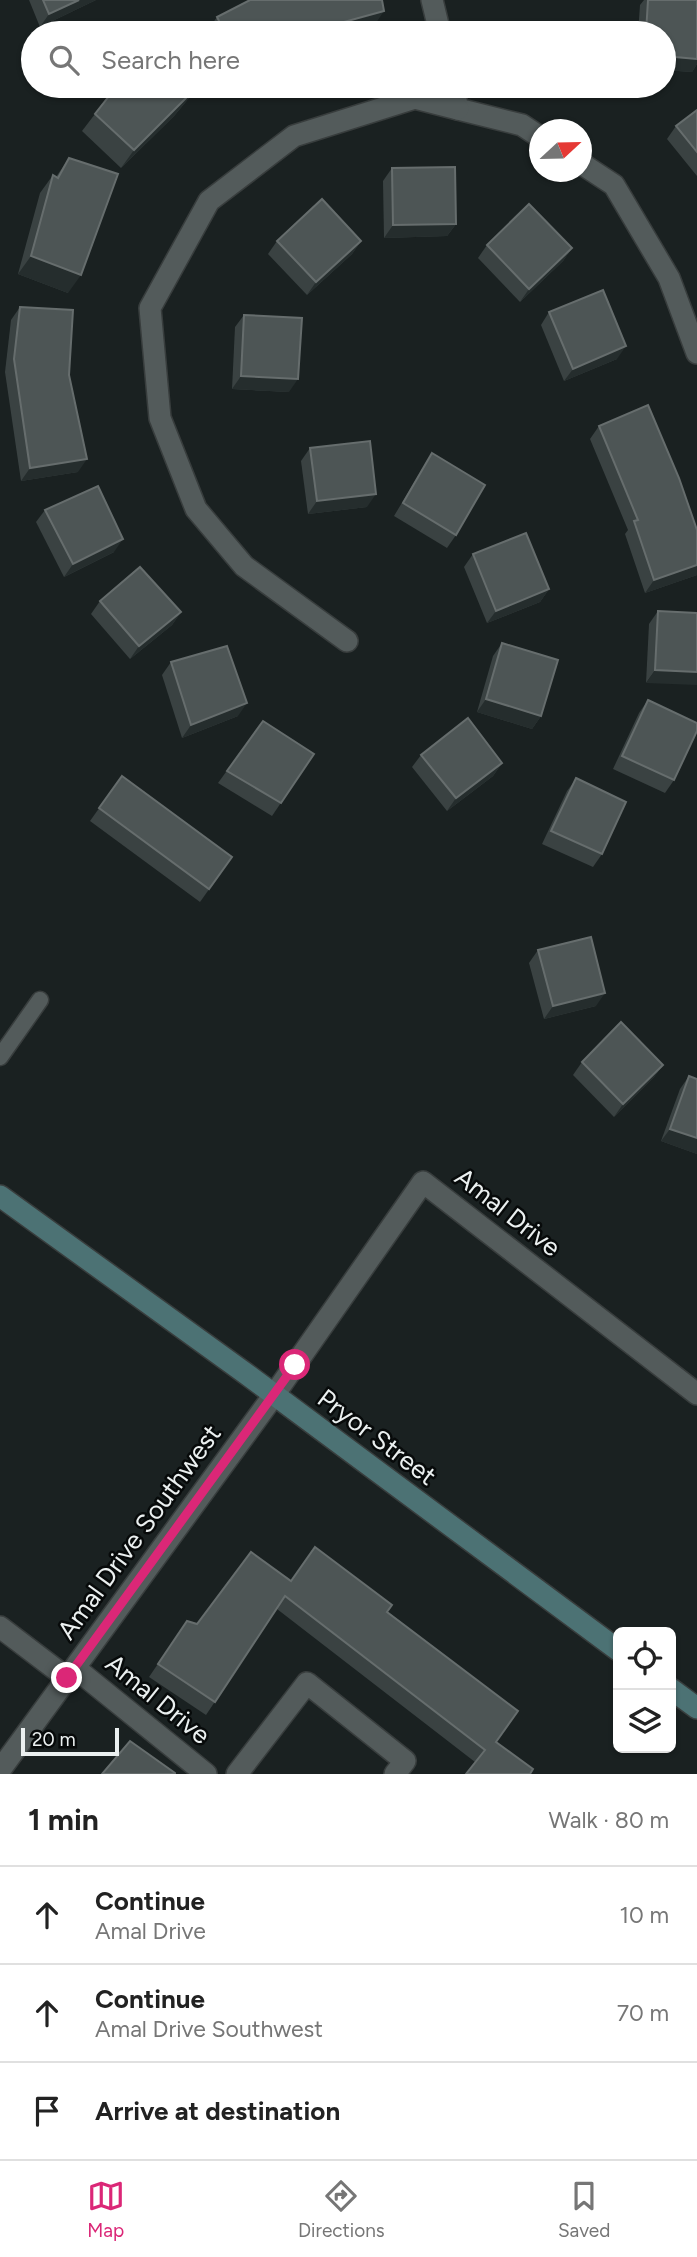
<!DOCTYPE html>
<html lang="en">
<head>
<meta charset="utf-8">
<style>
	:root { --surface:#fff; --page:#f6f6f6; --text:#222; --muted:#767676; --line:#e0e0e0; --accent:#db2777 }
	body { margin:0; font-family:Figtree,sans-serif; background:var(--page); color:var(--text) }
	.controls { position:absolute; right:21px; bottom:21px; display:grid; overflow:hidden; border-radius:10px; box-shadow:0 2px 5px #0004 }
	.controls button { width:63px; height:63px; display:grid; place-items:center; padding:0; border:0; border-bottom:2px solid var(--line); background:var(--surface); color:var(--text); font:35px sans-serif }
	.compass { position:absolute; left:529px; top:119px; width:63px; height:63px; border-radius:50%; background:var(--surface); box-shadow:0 2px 5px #0004; rotate:68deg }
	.scale { position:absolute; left:21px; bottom:18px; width:98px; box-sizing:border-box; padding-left:7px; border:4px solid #ebf0f0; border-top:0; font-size:19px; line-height:24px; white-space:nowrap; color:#ebf0f0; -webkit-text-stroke:5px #070a0a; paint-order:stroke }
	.stop { position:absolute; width:21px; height:21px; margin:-16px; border:5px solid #db2777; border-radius:50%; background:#fff }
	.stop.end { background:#db2777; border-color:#fff; box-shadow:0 2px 7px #0008 }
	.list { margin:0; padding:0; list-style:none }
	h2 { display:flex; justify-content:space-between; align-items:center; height:91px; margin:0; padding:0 28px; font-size:30px }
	h2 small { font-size:23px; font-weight:400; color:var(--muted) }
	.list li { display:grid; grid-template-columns:46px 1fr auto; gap:21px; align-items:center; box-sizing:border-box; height:98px; padding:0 28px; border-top:2px solid var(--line) }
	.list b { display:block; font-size:26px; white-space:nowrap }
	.list p { margin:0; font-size:23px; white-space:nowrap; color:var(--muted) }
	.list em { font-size:23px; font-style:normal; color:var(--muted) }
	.icon { flex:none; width:38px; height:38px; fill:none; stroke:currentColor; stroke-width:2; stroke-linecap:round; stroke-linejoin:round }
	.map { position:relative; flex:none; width:697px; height:1774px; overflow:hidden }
	.search { position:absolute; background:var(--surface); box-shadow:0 2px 5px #0004; left:21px; right:21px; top:21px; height:77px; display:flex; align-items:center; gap:18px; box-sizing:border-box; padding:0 24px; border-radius:38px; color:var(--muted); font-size:26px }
	.sheet { height:385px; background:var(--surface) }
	nav { display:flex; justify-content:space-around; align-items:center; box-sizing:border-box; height:98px; border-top:2px solid var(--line); background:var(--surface); font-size:19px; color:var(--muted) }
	nav a { display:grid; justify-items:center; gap:4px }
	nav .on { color:var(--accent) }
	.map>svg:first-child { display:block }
</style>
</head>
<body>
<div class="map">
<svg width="697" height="1774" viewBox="0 0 697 1774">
	<rect width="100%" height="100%" fill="#1a2121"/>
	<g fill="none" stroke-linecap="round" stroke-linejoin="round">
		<g stroke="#383d3d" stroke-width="19">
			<polyline id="service" points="0,1057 40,1000"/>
		</g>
		<g stroke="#383d3d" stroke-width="24">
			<g id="minor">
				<polyline points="432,0 440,33"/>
				<polyline points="453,86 458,109 522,125 540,137"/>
				<polyline points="582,164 614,185 669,278 697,353"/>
				<polyline points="347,641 244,566 196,509 160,418 150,308 209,201 294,136 415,98 458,109"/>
				<polyline points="0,1627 67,1678"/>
				<polyline points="75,1668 206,1774"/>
				<polyline points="0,1770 274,1395 423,1182 697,1394"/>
				<polyline points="237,1774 307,1683 405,1761 395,1774"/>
			</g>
		</g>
		<g stroke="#383d3d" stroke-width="24">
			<g id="secondary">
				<polyline points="0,1196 245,1373 618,1650"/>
				<polyline points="671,1689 697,1708"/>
			</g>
		</g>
		<use href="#service" stroke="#535b5b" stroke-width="16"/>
		<use href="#minor" stroke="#535b5b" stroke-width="21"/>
		<use href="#secondary" stroke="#4c7274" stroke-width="21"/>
	</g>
	<g fill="#3a4242">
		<polygon points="29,0 96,0 40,27"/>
		<polygon points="644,0 697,0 697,64 692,72 664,70 664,33 638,33 640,5"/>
		<polygon points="217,17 374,26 347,33 206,33"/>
		<polygon points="117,86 199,86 174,116 121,168 82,131 95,114"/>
		<polygon points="697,110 697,176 667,139 676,126"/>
		<polygon points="69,158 68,293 18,274 40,193 53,175 56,177"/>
		<polygon points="392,168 456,224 447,236 384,238 383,181"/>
		<polygon points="277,241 361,241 352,254 307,295 268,254"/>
		<polygon points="487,245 572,248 563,261 520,302 478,258"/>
		<polygon points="20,307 78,472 21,481 5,372 11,320"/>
		<polygon points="549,312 617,359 564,381 541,325"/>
		<polygon points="244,315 289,392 232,389 235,327"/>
		<polygon points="599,426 697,530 697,575 645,593 625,534 628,530 590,439"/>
		<polygon points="310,448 367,507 308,514 301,461"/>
		<polygon points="432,453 456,535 447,548 394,516 424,466"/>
		<polygon points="45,510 114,552 64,577 36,522"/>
		<polygon points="473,554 549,589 540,602 487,623 464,567"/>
		<polygon points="100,601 181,612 172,625 130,659 91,614"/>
		<polygon points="658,611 697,613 646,683 649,624"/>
		<polygon points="502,643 541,716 532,729 477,712 493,656"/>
		<polygon points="171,662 238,716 182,738 162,675"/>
		<polygon points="648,700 674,780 665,793 613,769 639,713"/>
		<polygon points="263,721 314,754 272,816 218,783"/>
		<polygon points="421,755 502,763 493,776 447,811 412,767"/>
		<polygon points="122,776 232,857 200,902 90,821"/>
		<polygon points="576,779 602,854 593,867 542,844 567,791"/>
		<polygon points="538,950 596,1006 544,1019 529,963"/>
		<polygon points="582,1062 663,1065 654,1077 614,1117 573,1075"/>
		<polygon points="689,1076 697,1154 661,1141 680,1089"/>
		<polygon points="291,1581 388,1612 518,1711 475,1762 277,1609 206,1715 149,1677 187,1621 197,1624"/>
	</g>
	<g fill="#252d2d">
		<polygon points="79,0 96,0 40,27 49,14"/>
		<polygon points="384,11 374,26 347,33 304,33"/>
		<polygon points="664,56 697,59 697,64 692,72 664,70"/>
		<polygon points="197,86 199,86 174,116 121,168 134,150"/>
		<polygon points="456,224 447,236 384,238 393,225"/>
		<polygon points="361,241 352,254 307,295 316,282"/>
		<polygon points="572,248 563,261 520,302 529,289"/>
		<polygon points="31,256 81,275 68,293 18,274"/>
		<polygon points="626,346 617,359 564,381 573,369"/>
		<polygon points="241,376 298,379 289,392 232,389"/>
		<polygon points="87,459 78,472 21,481 30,468"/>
		<polygon points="376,494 367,507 308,514 317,501"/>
		<polygon points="123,539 114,552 64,577 73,564"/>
		<polygon points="697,565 697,575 645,593 654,580"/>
		<polygon points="549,589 540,602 487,623 496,611"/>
		<polygon points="181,612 172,625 130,659 139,646"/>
		<polygon points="655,670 697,672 697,685 646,683"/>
		<polygon points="486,699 541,716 532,729 477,712"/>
		<polygon points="247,703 238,716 182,738 191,725"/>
		<polygon points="502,763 493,776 447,811 456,798"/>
		<polygon points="605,993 596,1006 544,1019 553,1006"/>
		<polygon points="663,1065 654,1077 614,1117 623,1104"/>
		<polygon points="670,1129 697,1138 697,1154 661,1141"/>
	</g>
	<g fill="#4d5555" stroke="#666d6d" stroke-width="2">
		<polygon points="43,0 79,0 49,14"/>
		<polygon points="250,0 382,0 384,11 304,33 225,33 217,17"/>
		<polygon points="648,0 697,0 697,59 664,56 664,33 646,33"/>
		<polygon points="117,86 197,86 186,98 134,150 95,114"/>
		<polygon points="697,110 697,152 676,126"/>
		<polygon points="69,158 118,174 81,275 31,256 53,175 58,178"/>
		<polygon points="455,167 456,224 393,225 392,168"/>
		<polygon points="322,199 361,241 316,282 277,241"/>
		<polygon points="529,204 572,248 529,289 487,245"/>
		<polygon points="603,290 626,346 573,369 549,312"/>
		<polygon points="20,307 73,310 69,375 87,459 30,468 14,359"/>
		<polygon points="244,315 302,318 298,379 241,376"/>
		<polygon points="648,405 679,478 697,530 697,565 654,580 634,521 638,520 599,426"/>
		<polygon points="370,441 376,494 317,501 310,448"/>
		<polygon points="432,453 485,485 456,535 403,503"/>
		<polygon points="98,486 123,539 73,564 45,510"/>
		<polygon points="526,533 549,589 496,611 473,554"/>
		<polygon points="140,567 181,612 139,646 100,601"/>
		<polygon points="658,611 697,613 697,672 655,670"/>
		<polygon points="502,643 558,660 541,716 486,699"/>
		<polygon points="227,646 247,703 191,725 171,662"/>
		<polygon points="648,700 697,723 697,731 674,780 622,756"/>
		<polygon points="468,718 502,763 456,798 421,755"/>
		<polygon points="263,721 314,754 281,803 227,771"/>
		<polygon points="122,776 232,857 209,889 99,808"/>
		<polygon points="576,778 626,802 602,854 551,831"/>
		<polygon points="591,937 605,993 553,1006 538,950"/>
		<polygon points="621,1022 663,1065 623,1104 582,1062"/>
		<polygon points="689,1076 697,1079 697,1138 670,1129"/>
		<polygon points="315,1547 392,1605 387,1612 518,1711 496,1742 533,1769 530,1774 466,1774 485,1750 285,1596 215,1702 158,1664 187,1621 197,1624 251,1552 291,1581"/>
		<polygon points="130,1741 175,1773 175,1774 102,1774"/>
	</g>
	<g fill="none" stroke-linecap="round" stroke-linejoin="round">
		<polyline stroke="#db2777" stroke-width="9" points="67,1678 295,1365"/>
	</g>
	<g text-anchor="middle" stroke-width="5" stroke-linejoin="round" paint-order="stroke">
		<g font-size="26" fill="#ebf0f0" stroke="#070a0a">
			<text transform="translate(508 1212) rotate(38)" y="9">Amal Drive</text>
			<text transform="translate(377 1437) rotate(37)" y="9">Pryor Street</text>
			<text transform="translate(139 1532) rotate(-54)" y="9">Amal Drive Southwest</text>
			<text transform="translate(158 1699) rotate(39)" y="9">Amal Drive</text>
		</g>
	</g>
</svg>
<div class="controls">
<button><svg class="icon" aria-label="locate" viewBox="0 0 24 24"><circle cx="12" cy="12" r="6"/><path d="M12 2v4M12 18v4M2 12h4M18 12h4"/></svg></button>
<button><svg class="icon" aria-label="layers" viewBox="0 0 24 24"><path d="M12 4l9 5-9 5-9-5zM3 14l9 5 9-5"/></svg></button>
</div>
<svg class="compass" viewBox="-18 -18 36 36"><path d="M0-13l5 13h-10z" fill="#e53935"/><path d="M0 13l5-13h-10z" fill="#767676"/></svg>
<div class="scale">20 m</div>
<div class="stop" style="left:295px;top:1365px"></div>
<div class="stop end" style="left:67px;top:1678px"></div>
<div class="search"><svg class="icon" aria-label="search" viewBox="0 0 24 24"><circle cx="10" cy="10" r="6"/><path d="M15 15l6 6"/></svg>Search here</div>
</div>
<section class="sheet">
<h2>1 min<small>Walk · 80 m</small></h2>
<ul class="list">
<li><svg class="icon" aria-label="ahead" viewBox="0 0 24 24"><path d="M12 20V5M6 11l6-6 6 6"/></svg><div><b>Continue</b><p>Amal Drive</p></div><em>10 m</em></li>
<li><svg class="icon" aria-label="ahead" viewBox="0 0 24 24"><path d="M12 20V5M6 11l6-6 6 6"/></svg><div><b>Continue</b><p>Amal Drive Southwest</p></div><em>70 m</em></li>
<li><svg class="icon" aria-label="arrive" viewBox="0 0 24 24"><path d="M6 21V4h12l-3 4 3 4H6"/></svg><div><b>Arrive at destination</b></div></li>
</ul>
</section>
<nav>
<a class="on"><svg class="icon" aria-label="map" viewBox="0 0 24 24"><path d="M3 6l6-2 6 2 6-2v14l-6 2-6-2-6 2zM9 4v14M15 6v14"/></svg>Map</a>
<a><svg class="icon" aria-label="directions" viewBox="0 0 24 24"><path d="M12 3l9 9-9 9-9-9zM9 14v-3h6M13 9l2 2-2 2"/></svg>Directions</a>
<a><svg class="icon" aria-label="saved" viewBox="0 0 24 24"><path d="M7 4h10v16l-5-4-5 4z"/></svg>Saved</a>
</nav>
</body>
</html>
